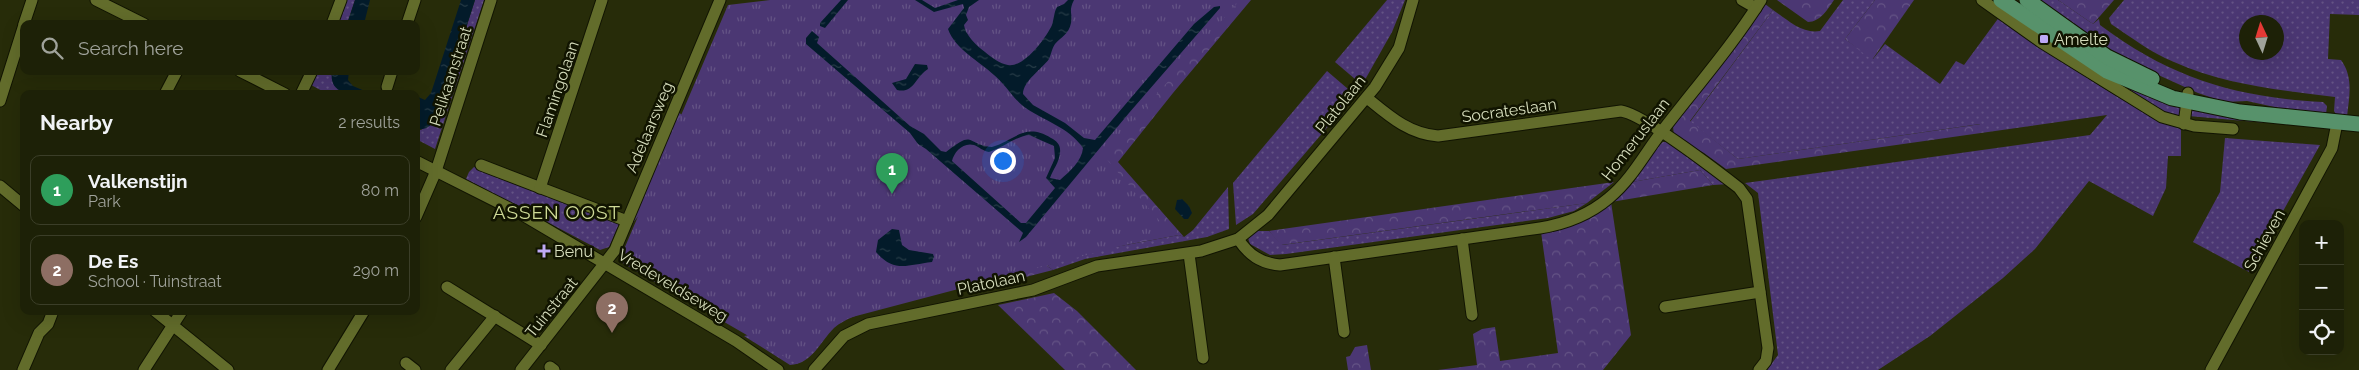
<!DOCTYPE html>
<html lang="en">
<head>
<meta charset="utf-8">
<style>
	:root { --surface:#1d2107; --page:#2a2e15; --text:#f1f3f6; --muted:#a0a39b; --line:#3b3e28; --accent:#bca0f2 }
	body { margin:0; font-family:Raleway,sans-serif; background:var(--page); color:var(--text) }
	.controls { position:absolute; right:15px; bottom:15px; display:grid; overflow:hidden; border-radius:10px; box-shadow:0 5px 20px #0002 }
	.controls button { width:45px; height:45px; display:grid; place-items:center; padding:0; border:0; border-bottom:1px solid var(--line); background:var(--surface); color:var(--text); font:25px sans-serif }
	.compass { position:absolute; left:2239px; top:15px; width:45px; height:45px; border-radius:50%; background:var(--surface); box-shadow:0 5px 20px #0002; rotate:356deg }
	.you { position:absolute; left:1002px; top:160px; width:18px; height:18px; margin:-12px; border:4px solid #fff; border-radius:50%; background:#1a73e8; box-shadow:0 0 0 8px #1a73e833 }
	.badge { display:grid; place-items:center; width:32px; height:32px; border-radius:50%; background:var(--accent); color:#fff; font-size:16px; font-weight:700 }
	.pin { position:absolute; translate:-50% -41px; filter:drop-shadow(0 1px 2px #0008) }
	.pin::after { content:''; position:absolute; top:26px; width:18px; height:15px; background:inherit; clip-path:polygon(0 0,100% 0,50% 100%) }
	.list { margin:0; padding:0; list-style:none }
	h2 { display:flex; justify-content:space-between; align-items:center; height:65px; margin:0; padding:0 20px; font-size:21px }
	h2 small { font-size:16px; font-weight:400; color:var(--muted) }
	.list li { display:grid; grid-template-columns:32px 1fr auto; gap:15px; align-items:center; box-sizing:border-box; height:70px; margin:0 10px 10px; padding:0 10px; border:1px solid var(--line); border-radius:10px }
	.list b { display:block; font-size:19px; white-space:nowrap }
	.list p { margin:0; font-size:16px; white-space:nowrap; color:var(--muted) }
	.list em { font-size:16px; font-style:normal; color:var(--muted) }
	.icon { flex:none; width:28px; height:28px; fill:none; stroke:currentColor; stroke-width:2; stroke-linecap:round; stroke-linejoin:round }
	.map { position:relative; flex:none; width:2359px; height:370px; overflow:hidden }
	.search { position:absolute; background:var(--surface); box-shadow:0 5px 20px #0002; left:20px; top:20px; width:400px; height:55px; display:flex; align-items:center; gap:12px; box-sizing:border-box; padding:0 18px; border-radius:10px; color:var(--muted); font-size:19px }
	.panel { position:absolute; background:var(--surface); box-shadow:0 5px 20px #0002; left:20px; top:90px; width:400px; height:225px; border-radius:10px }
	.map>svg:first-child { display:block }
</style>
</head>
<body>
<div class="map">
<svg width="2359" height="370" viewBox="0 0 2359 370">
	<defs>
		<pattern id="grass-dots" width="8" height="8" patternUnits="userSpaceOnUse" patternTransform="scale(1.25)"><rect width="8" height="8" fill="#4b3773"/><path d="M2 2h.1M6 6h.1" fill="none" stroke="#645385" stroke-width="1.8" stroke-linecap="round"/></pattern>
		<pattern id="forest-crowns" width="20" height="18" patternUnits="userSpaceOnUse" patternTransform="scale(1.25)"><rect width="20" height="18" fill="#4b3773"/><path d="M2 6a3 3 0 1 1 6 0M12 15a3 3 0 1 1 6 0" fill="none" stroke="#645385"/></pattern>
		<pattern id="park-tufts" width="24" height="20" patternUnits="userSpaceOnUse" patternTransform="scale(1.25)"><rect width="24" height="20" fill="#4b3773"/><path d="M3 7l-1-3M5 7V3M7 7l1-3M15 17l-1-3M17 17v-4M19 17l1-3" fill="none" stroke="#645385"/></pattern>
		<pattern id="water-ripples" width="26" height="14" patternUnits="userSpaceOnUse" patternTransform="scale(1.25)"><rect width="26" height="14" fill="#031b2a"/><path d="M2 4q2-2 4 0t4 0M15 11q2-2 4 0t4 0" fill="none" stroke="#273c47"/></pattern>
	</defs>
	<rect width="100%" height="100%" fill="#272c09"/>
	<g fill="url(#grass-dots)" fill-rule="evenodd">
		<polygon points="346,0 355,0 347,24 337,24"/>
		<polygon points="475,0 484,0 435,149 416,139 416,129 421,130 438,116"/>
		<polygon points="1387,0 1405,0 1392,32 1362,85 1335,62"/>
		<path d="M1843,0H1875L1845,39L1873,59L1885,44L1940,84L1956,61L1964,65L2000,16C2058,56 2114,103 2181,127V156H2168L2166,188L2153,216L2089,181L2035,249L2003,278L1930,336L1878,370H1767L1778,355L1758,193L1745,183L2090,135L2107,115L1981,133L1980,124L1738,159L1690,122L1773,10C1788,20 1802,34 1820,31Z"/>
		<path d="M2035,0H2058L2093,24L2099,19L2100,25C2171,78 2234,97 2323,102L2327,106L2326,114L2297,112L2247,101L2225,102L2198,93L2112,54Z"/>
		<path d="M2124,0H2359V15L2330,14L2328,59L2341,60C2354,78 2349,97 2347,117L2337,116L2334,111L2335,97C2280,90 2225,85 2174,62C2151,53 2131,37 2111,24L2109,18ZM2246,22H2276V52H2246Z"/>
		<polygon points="317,71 332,71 331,74 340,91 344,94 328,94 311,85"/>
		<polygon points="1327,71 1355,95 1253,214 1236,225 1233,183"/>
		<polygon points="2103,73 2200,110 2267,123 2166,114 2135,98"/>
		<polygon points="2225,138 2320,145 2249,272 2193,242 2220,192"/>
		<polygon points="1663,142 1668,142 1730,184 1713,185 1700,170 1632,182 1658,146"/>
		<polygon points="474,167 619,224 609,247 600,250 466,179 469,172"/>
		<polygon points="1228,187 1229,229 1207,237 1085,259 1053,270 1047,266 1067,256 1179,235 1184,237 1193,230"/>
		<polygon points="1587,203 1574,211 1548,218 1286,254 1270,255 1250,244 1248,238 1250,231 1269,231 1282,245"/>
		<path d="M874,309C861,314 844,319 834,328C820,342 812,364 790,365L744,336Z"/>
	</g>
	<g fill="url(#forest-crowns)">
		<polygon points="1220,0 1251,0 1173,93 1118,162 1184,237 1179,235 1067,256 1047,266 1053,270 1014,280 925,204"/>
		<path d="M1777,0H1834C1828,9 1820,22 1808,22Z"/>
		<polygon points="1875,0 1914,0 1872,60 1845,39"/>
		<polygon points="2058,0 2114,0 2093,24"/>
		<polygon points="1765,4 1773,10 1690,121 1738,159 1981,124 1981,133 1726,169 1704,153 1674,137 1673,126"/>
		<polygon points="678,112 707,132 632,224"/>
		<polygon points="1700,170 1713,185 1611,202 1631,335 1603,370 1438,370 1477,365 1473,334 1482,329 1495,327 1500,361 1558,353 1541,232 1632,182"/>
		<polygon points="1614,182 1587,203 1281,245 1269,231"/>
		<polygon points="1054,293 1077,311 1136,370 1065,370 998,305"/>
		<polygon points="1367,345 1371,370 1348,370 1346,357 1350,356 1355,347"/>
	</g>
	<polygon fill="url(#park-tufts)" points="770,0 1240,0 1103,155 1170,233 841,320 797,364 619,261 728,5"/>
	<g fill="url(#water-ripples)" fill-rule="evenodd">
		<polygon points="355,0 370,0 364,24 347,24"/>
		<path d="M461,0H475L438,116C433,124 427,131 416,129V96L425,100L431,93Z"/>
		<polygon points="841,0 848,0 825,28 820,26 820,23"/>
		<path d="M915,0H922L935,8L958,0H979L969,7L966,15L968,20L964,25C965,35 977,46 985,52C991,57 1000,64 1008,65C1024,68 1046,38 1052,25C1054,19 1054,12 1057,7L1064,4L1068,0H1074C1068,12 1073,13 1071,23C1069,34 1061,37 1055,44C1052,48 1051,55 1049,59C1042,69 1023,81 1023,94L1033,105L1065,123L1084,138L1095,140L1194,24L1214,7L1220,6V8L1129,113L1026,237L1019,242L1023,233L1021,231L926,149L918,144L910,133L806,44V38L812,31L819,37L817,43L910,126L924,134L941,151L946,152C975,129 965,144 992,147C1015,140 1025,122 1051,138C1057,141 1061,145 1060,153C1059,163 1053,169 1050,178L1060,180C1069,172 1082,161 1083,148C1068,126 1043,121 1023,106C1012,97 1005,84 994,75C979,61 955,49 948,29L964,8L963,4L934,12ZM1029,135L1054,146L1055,158L1046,178L1055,188L1026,223H1021L952,161C954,152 963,142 974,145C979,147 983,151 989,152C1003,148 1014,137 1029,135Z"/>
		<path d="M915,64L927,65L928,69C915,77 914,94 897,90L892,83L906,79Z"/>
		<path d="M332,71H349L348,80L353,86L372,94C355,94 328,97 332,71Z"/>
		<polygon points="1182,199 1189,206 1192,213 1188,219 1184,219 1175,209 1177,200"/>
		<path d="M892,229L899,230L902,245L909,250L933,254L934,257L932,262C907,265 894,273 876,252L878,240Z"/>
	</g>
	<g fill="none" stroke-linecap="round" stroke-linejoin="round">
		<g stroke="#111402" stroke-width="13">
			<g id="minor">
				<polyline points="96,0 144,24"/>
				<polyline points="1742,0 1756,8"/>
				<polyline points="1982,0 2041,42 2162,117 2194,126 2233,129"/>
				<polyline points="24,24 32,0"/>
				<polyline points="332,24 341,0"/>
				<polyline points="407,24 415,0"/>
				<polyline points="240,71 285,94"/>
				<polyline points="387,87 392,71"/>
				<polyline points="165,94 177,71"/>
				<polyline points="301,94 312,71"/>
				<path d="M1367,98C1389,116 1409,134 1438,136L1621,111C1643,114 1717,171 1739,188L1747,199L1768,348L1766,361L1759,370"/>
				<polyline points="0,101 24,25"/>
				<polyline points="2184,124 2188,93"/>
				<polyline points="416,161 521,214 736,341 778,370"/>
				<polyline points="481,165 627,221"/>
				<polyline points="0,186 24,206"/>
				<polyline points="540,188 602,0"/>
				<polyline points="416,217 436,171 491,0"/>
				<path d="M1238,239C1249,255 1260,263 1280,265L1540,228C1565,224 1589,215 1609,198C1632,179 1645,153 1663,130C1696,87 1732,46 1761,0"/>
				<polyline points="1462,239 1472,315"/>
				<polyline points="1189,254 1203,358"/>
				<polyline points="1334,257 1344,332"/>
				<polyline points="447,287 541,345"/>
				<polyline points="1665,307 1760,292"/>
				<polyline points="155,311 228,370"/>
				<polyline points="406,363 415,370"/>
				<polyline points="550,367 554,370"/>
				<polyline points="23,370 39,333 48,324 53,311"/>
				<polyline points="144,370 182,311"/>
				<polyline points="328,370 364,311"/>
				<polyline points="451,370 495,316"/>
				<polyline points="521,370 615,250 720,0"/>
				<polyline points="814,370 844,336 868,324 1033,290 1097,266 1201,251 1238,239 1268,215 1375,87 1399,48 1413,0"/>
				<polyline points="2211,370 2332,148 2337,123"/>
			</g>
		</g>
		<g stroke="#111402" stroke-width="17">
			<g id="major">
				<polyline points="2001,0 2107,71 2172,98 2240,112 2359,124"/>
				<polyline points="2027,0 2107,57 2152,79"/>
			</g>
		</g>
		<use href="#minor" stroke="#626c2b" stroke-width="11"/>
		<use href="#major" stroke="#57926b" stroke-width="15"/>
	</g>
	<g fill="#bea9f5" stroke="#111400" stroke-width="2">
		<rect x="2039" y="34" width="10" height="10" rx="2.5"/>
		<path d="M541.5 243.5h5v5h5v5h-5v5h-5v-5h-5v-5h5z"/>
	</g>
	<g text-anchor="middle" stroke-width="5" stroke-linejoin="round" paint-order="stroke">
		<g font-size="16" fill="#d5dcbb" stroke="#111400" text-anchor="start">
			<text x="2054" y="45">Amelte</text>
			<text x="554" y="257">Benu</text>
		</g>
		<g font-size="16" fill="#d5dcbb" stroke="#111400">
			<text transform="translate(450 76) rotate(-72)" y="6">Pelikaanstraat</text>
			<text transform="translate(557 89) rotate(-71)" y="6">Flamingolaan</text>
			<text transform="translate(1340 104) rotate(-51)" y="6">Platolaan</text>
			<text transform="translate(1509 110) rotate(-8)" y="6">Socrateslaan</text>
			<text transform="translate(649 127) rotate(-67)" y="6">Adelaarsweg</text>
			<text transform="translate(1635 139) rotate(-52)" y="6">Homeruslaan</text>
			<text transform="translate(2264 240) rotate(-61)" y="6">Schieven</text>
			<text transform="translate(991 282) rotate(-12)" y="6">Platolaan</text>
			<text transform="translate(673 285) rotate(31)" y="6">Vredeveldseweg</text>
			<text transform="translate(551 307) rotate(-51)" y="6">Tuinstraat</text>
		</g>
		<g font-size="19" letter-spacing="1" fill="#ceda96" stroke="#111400">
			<text x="557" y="219">ASSEN OOST</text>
		</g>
	</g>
</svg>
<div class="controls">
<button>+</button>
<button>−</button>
<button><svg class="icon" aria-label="locate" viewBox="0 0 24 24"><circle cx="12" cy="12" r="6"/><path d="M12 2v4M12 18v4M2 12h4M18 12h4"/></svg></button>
</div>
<svg class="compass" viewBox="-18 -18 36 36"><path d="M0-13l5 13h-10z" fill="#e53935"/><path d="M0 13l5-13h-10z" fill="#a0a39b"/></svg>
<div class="you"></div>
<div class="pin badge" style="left:892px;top:194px;background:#2e9e5b">1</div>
<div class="pin badge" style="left:612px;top:333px;background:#8d6e63">2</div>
<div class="search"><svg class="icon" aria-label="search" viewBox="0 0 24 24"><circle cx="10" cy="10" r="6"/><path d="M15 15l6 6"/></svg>Search here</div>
<section class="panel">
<h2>Nearby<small>2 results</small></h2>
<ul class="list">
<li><span class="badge" style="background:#2e9e5b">1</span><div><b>Valkenstijn</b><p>Park</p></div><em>80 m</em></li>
<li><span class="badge" style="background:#8d6e63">2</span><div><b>De Es</b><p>School · Tuinstraat</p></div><em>290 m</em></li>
</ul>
</section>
</div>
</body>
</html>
